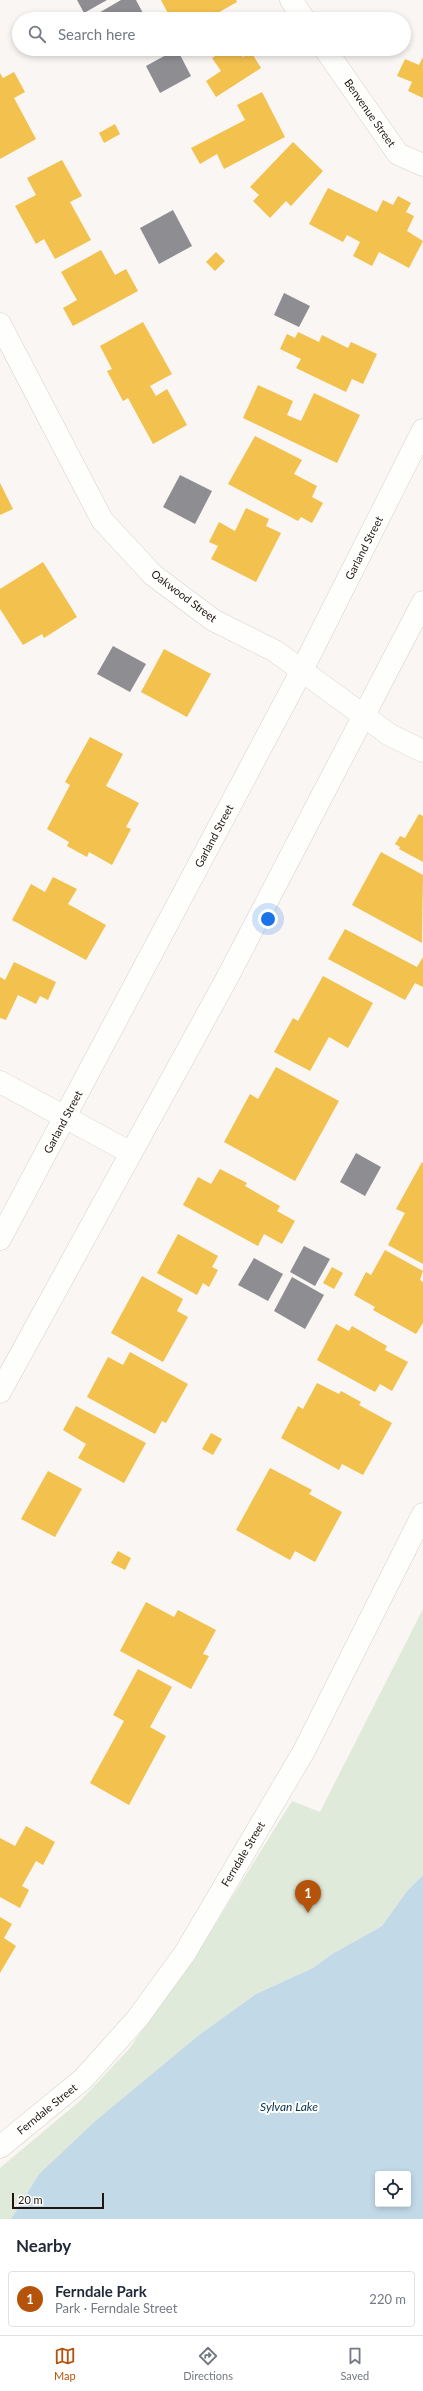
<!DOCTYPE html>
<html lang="en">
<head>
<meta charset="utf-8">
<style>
	:root { --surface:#fff; --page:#f2f2f3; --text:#1f2937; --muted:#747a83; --line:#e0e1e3; --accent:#b45309 }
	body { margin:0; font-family:Lato,sans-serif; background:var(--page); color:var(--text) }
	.controls { position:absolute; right:12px; bottom:12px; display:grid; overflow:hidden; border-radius:4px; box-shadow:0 2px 6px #0003 }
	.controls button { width:36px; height:36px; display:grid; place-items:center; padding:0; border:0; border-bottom:1px solid var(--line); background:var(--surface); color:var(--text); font:20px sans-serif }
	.scale { position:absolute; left:12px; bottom:10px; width:92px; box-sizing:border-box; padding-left:4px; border:2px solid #1f170d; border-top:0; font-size:11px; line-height:14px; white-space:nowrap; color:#1f170d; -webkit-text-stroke:3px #fff; paint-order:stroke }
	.you { position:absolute; left:268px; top:919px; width:14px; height:14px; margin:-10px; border:3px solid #fff; border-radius:50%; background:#1a73e8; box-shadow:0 0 0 6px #1a73e833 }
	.badge { display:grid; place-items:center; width:26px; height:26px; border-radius:50%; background:var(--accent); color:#fff; font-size:13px; font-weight:700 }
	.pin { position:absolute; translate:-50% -33px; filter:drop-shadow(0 1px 2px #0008) }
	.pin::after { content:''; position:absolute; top:21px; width:14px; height:12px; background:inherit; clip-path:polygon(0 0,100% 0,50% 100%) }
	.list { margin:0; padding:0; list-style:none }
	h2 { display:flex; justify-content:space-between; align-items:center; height:52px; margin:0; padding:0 16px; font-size:17px }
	h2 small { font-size:13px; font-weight:400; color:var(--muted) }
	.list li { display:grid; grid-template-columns:26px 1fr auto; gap:12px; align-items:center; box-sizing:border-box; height:56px; margin:0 8px 8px; padding:0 8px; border:1px solid var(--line); border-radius:4px }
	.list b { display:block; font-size:15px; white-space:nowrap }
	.list p { margin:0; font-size:13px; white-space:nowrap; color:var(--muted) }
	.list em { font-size:13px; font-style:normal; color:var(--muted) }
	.icon { flex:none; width:22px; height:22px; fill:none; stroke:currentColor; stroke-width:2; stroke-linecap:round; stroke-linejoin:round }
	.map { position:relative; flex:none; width:423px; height:2219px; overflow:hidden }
	.search { position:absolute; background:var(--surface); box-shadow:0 2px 6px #0003; left:12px; right:12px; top:12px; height:44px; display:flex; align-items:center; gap:10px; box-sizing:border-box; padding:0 14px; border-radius:22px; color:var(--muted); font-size:15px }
	.sheet { height:116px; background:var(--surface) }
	nav { display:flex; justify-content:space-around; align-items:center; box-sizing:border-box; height:56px; border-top:1px solid var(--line); background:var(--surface); font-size:11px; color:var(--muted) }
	nav a { display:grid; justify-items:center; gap:2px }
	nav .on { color:var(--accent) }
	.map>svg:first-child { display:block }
</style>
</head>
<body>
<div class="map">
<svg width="423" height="2219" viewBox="0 0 423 2219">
	<rect width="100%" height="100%" fill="#f9f6f3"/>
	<polygon fill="#e0eada" points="423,1609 423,1875 407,1891 382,1926 332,1954 313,1968 256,1994 199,2035 94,2122 39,2174 11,2219 0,2219 0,2168 81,2100 129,2049 203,1944 292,1801 320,1812"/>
	<path fill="#c2d9e8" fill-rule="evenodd" d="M423,1875V2219H11L39,2174L94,2122L199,2035L256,1994L313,1968L332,1954L382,1926L407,1891ZM378,2174H408V2204H378Z"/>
	<g fill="#f2c14e">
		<polygon points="161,0 236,0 237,2 207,19 171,19"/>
		<polygon points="226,49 238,49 243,57 251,52 261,68 216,97 206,81 221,71 212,58"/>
		<polygon points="423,57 423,98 408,91 412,82 397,76 405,59 419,65"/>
		<polygon points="14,72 25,92 14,98 36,139 0,159 0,73 3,78"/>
		<polygon points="262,92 285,137 224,169 217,154 200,164 191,148 245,120 237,105"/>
		<polygon points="115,124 120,134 104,143 99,133"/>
		<polygon points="293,142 323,171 291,206 286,201 270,218 253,201 259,195 250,187"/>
		<polygon points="62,160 82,196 70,202 91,240 55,259 44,239 36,244 15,206 36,195 27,178"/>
		<polygon points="328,188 377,212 383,200 393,205 398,196 411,203 406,212 414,216 407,231 423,241 409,268 379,252 372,266 353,256 360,242 347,235 343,242 309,224"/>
		<polygon points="101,250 115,275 126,269 138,291 73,326 63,308 77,300 61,272"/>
		<polygon points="216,252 225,261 215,271 206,262"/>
		<polygon points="143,322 172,374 150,386 156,396 167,389 187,425 153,444 128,398 123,401 107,371 112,369 100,346"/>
		<polygon points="298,332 319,342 322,335 348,348 351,342 377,354 363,384 352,379 346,392 296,368 301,359 280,349 287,334 295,338"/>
		<polygon points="258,385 293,401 287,415 301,421 314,393 360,415 337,463 243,418"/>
		<polygon points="255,436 302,460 294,474 317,486 312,497 323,503 312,523 301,517 298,521 228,484"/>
		<polygon points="0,483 13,509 0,515"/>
		<polygon points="246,508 269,519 266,526 281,533 256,582 211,559 218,546 209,542 219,522 235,531"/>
		<polygon points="43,562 77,617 44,638 42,634 23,645 0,609 0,589"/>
		<polygon points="164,649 211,674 187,717 141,692"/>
		<polygon points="90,737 123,754 106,786 139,803 126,827 131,829 112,865 89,852 87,857 67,846 69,842 47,829 70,785 65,782"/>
		<polygon points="419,814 423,816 423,862 399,849 400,847 395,844 400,836 405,838"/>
		<polygon points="381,852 423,875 422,943 352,905"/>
		<polygon points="53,877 77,889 68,904 106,925 86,960 12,920 31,884 45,892"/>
		<polygon points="345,929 417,967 423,957 423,987 415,983 405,1000 328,959"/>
		<polygon points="14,962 56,982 48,1000 40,996 36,1004 18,995 6,1020 0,1018 0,977 5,980"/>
		<polygon points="323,976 373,1003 348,1048 329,1037 310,1071 274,1052 293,1018 298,1021"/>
		<polygon points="276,1067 339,1101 295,1181 224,1142 250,1094 258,1099"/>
		<polygon points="422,1162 423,1163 423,1264 388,1245 405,1213 396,1209"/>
		<polygon points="220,1169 247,1183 245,1186 280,1206 277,1211 295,1221 282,1244 264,1234 258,1246 183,1205 198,1177 211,1184"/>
		<polygon points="178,1234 218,1256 212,1267 218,1270 209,1287 203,1283 197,1295 157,1273"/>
		<polygon points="385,1250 423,1271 420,1280 423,1282 423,1323 416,1334 373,1310 375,1307 354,1295 366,1272 371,1275"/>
		<polygon points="332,1267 343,1273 334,1289 323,1283"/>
		<polygon points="142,1276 183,1299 177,1311 188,1317 163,1362 111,1333"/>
		<polygon points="336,1324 349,1331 352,1326 387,1346 385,1350 408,1362 392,1391 380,1384 375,1392 317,1360"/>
		<polygon points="130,1352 188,1384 166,1423 162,1421 155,1434 87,1397 108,1357 123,1365"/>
		<polygon points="317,1383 339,1394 341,1391 361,1402 359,1405 392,1423 363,1475 342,1464 339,1470 281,1438 298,1406 303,1409"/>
		<polygon points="76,1406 146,1443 124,1483 78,1458 86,1444 63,1430"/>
		<polygon points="211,1433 222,1439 213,1455 202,1449"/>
		<polygon points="270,1468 312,1490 309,1494 342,1512 315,1562 295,1551 290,1560 236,1530"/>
		<polygon points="48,1471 82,1489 55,1537 21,1519"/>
		<polygon points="118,1551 131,1558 125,1570 111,1563"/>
		<polygon points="146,1602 174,1617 178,1610 216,1630 203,1654 209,1656 191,1689 120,1651"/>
		<polygon points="138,1669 172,1687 150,1727 166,1736 129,1805 90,1783 124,1721 113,1715"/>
		<polygon points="26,1826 55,1842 43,1865 36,1861 22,1886 29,1890 20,1908 0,1897 0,1838 15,1846"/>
		<polygon points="0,1917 12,1924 4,1938 16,1946 0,1973"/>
	</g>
	<g fill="#8d8d92">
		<polygon points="77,0 107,0 84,13"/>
		<polygon points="121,0 136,0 146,19 99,19 97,14"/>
		<polygon points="177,49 191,76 160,93 146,66"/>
		<polygon points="173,210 192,246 159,264 140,228"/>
		<polygon points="284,293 310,306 299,327 274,315"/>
		<polygon points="180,475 212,491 195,524 163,507"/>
		<polygon points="113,646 146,664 130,692 97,674"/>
		<polygon points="356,1153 381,1167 365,1196 340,1182"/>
		<polygon points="304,1246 330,1259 315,1286 290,1272"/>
		<polygon points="254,1258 283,1274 268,1301 238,1285"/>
		<polygon points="292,1277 324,1295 305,1329 274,1311"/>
	</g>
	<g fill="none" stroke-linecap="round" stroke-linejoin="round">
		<g stroke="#d7d2cc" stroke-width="23">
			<g id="street">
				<polyline points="291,0 304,19"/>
				<polyline points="325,49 398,154 423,165"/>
				<polyline points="0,324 102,520 153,575 213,620 275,651 390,735 423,751"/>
				<polyline points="0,1082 131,1153"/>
				<polyline points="0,1239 302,670 423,430"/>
				<polyline points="0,1392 226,980 423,602"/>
				<polyline points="0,2147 83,2079 137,2019 185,1953 304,1751 423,1514"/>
			</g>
		</g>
		<use href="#street" stroke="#fefefd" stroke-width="22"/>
	</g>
	<g text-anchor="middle" stroke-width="4" stroke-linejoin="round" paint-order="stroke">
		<g font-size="11" fill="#1f170d" stroke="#fff">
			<text transform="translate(370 113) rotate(55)" y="4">Benvenue Street</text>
			<text transform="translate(364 548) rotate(-63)" y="4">Garland Street</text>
			<text transform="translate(184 596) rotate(37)" y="4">Oakwood Street</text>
			<text transform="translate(214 836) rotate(-62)" y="4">Garland Street</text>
			<text transform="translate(63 1122) rotate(-62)" y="4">Garland Street</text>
			<text transform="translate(243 1854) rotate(-59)" y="4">Ferndale Street</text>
			<text transform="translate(47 2109) rotate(-39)" y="4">Ferndale Street</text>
		</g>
		<g font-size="12" font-style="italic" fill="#06324a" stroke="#fff">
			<text x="289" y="2111">Sylvan Lake</text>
		</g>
	</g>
</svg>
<div class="controls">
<button><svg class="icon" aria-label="locate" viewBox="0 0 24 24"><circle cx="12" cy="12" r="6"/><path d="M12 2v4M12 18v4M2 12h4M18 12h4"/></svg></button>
</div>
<div class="scale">20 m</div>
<div class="you"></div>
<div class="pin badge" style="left:308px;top:1913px">1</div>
<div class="search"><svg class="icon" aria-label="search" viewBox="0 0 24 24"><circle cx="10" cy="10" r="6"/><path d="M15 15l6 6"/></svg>Search here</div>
</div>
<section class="sheet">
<h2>Nearby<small></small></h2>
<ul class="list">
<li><span class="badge">1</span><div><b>Ferndale Park</b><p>Park · Ferndale Street</p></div><em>220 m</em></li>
</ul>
</section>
<nav>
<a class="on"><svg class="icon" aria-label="map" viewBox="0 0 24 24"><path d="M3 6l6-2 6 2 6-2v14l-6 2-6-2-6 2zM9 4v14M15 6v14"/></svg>Map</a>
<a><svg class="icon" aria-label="directions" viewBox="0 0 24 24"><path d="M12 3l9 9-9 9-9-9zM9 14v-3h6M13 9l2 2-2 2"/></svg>Directions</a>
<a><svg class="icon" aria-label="saved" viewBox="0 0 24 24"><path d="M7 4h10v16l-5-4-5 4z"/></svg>Saved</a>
</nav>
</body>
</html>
